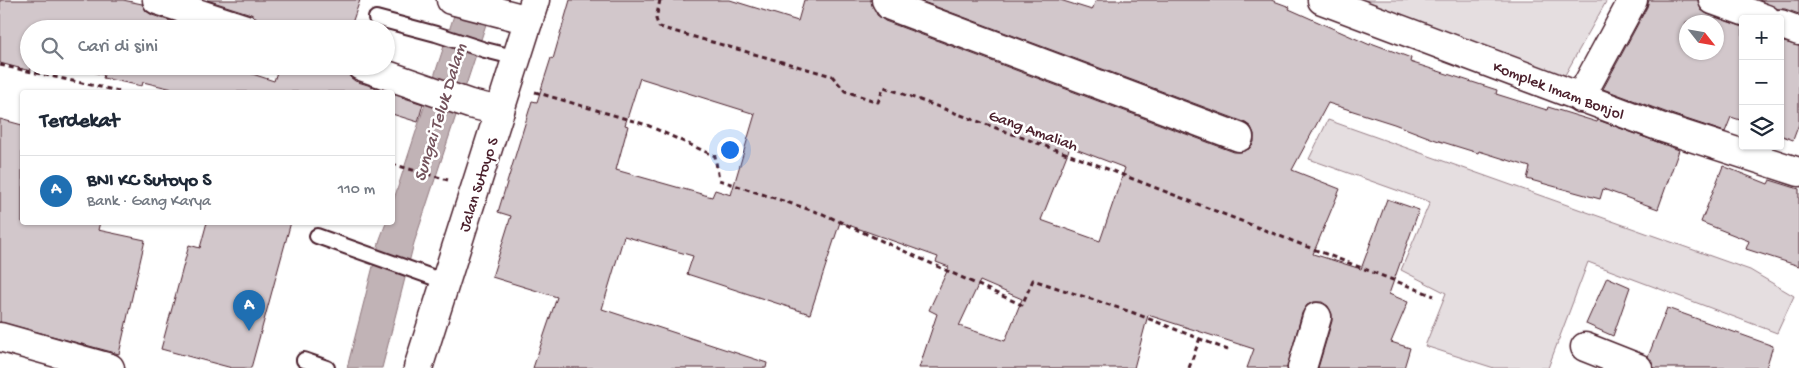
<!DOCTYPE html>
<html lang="id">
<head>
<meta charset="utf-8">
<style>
	:root { --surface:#fff; --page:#f6f6f7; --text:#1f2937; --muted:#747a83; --line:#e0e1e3; --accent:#1f6fb2 }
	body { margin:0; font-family:"Gochi Hand",sans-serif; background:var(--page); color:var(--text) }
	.controls { position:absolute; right:15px; top:15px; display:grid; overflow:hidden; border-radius:5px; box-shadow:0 1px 4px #0004 }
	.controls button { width:45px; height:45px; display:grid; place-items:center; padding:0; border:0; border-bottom:1px solid var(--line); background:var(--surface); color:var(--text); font:25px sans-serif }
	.compass { position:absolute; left:1679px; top:15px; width:45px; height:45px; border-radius:50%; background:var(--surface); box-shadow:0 1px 4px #0004; rotate:121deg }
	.you { position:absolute; left:729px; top:149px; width:18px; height:18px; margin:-12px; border:4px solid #fff; border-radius:50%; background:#1a73e8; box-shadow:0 0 0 8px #1a73e833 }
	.badge { display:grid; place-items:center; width:32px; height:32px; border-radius:50%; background:var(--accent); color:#fff; font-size:16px; font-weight:700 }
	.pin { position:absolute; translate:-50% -41px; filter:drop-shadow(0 1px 2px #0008) }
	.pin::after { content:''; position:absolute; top:26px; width:18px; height:15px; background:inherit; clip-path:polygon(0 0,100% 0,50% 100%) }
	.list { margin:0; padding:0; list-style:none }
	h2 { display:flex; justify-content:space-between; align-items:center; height:65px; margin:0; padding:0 20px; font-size:21px }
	h2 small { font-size:16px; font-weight:400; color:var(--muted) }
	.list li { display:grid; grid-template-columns:32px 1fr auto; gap:15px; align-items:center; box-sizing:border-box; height:70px; padding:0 20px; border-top:1px solid var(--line) }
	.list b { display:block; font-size:19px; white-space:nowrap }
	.list p { margin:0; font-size:16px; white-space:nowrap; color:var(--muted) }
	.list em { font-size:16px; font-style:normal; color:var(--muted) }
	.icon { flex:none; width:28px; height:28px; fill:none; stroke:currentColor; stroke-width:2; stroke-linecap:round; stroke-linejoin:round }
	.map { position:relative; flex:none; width:1799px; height:368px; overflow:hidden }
	.search { position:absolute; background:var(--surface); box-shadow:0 1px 4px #0004; left:20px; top:20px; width:375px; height:55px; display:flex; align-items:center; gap:12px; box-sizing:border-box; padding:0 18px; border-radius:28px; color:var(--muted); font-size:19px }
	.panel { position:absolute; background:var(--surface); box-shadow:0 1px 4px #0004; left:20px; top:90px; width:375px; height:135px; border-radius:5px }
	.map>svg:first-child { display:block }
</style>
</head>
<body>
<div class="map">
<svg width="1799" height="368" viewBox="0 0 1799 368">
	<rect width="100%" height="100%" fill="#fff"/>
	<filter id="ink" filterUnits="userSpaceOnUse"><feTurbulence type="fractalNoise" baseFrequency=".02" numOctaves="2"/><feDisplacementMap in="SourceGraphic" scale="10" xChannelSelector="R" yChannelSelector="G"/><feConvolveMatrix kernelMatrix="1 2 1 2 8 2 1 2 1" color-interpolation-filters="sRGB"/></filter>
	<g filter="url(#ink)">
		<g fill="#e5dee0" stroke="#987e86">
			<polygon points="1350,0 1607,0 1561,82"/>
			<polygon points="1328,120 1750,270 1794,296 1777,333 1588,262 1548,368 1494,368 1425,346 1446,293 1401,270 1430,202 1309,159"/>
		</g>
		<polygon fill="#c1b3b6" stroke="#91787e" points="459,0 494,0 414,243 382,368 347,368 380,239 386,223 392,222 393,202"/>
		<g fill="#d2c7cb" stroke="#4a1f2b" fill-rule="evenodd">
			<polygon points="0,0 123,0 142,4 146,11 152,15 195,29 29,29 29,66 32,66 30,71 0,63"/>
			<polygon points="207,0 360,0 350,29 267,29 261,27 258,19 251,14"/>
			<path d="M570,0H730L798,21L804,0H871L877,15L885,21L1234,152H1241L1249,149L1254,142V134L1251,127L1244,122L918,0H1060L1092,10L1096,0H1271L1290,7L1289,9L1370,45L1371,43L1411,58L1410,62L1497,90L1496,94L1547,110L1548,107L1597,122L1598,120L1679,150L1658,209L1603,189L1600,199L1527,179L1530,167L1479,151L1478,153L1436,140L1394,124L1328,103L1292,170L1340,189L1313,254L1361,269L1387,199L1419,210L1389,294L1408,302L1391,342L1410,348L1404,368H1318L1332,321V314L1328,306L1322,302H1314L1307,305L1302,313L1287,368H1247L1254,349L1148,315L1134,368H919L937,314L929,310L949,267L936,262L938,257L840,222L810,314L687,274L693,256L624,236L602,309L767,363L766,368H533L557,297L492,277L511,216L498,212L532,101L537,102L551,58L553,59ZM640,78L755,114L731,195L715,190L712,197L616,170L628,126L625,125ZM1070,147L1125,168L1100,241L1041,220ZM980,281L1022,299L1005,341L959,326Z"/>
			<path d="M1649,0H1698L1701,10L1707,14L1743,27V121L1731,117L1725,132L1668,113L1603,89L1647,7ZM1686,22H1716V52H1686Z"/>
			<polygon points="1759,0 1799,0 1799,14 1785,9 1778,9"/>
			<polygon points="1780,41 1799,46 1799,124 1793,140 1780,135"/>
			<polygon points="70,66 228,66 274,81 279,66 343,66 346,67 350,77 355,81 390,92 185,92 143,82 142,86 103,78 104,75"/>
			<polygon points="392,94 423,104 418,122 392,114"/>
			<polygon points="0,119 22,125 22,222 100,222 98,230 145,240 119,354 0,322"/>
			<polygon points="1723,166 1768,184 1770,180 1799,189 1799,266 1746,249 1749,241 1701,222"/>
			<polygon points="207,222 291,222 251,368 232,368 161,349 189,245 200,248"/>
			<polygon points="1607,277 1630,287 1613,336 1586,324"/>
			<polygon points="1667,308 1773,346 1766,368 1653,368 1650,359 1648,357"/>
		</g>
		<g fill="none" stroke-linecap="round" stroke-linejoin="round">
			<g stroke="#4a1f2b" stroke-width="18">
				<g id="service">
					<polyline points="376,18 436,34 485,50 517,58"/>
					<polyline points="317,236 446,282"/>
					<polyline points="304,360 327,368"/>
				</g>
			</g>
			<g stroke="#4a1f2b" stroke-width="31">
				<g id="minor">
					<polyline points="157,0 246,29"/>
					<polyline points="451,0 529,20"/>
					<polyline points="886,0 890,6 1239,137"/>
					<polyline points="1322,0 1663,128 1799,172"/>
					<polyline points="1713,0 1766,19"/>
					<polyline points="1780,24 1799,31"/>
					<polyline points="361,66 470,104 500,111"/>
					<polyline points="1580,98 1633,0"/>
					<polyline points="0,337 110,368"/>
					<polyline points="1585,347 1638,368"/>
					<polyline points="1302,368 1317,317"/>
				</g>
			</g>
			<g stroke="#4a1f2b" stroke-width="31">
				<polyline id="trunk" points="418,368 535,0"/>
			</g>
			<g stroke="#4a1f2b" stroke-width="3" stroke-dasharray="5 4" stroke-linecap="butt">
				<polyline points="660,0 656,19 659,27 832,76 845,91 878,102 884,87 1092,163 1434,296"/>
				<polyline points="0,65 123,92"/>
				<polyline points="535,92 647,125 715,156 719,180 823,214 1022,305 1033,280 1134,313 1228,350"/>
				<polyline points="392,164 448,180"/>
				<polyline points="1189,368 1200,338"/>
			</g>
			<use href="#service" stroke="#fff" stroke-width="14"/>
			<use href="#minor" stroke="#fff" stroke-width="28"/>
			<use href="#trunk" stroke="#fff" stroke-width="28"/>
		</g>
	</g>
	<g text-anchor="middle" stroke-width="5" stroke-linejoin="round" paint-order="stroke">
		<g font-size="16" fill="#4a1f2b" stroke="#fff">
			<text transform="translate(1559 89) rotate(21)" y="6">Komplek Imam Bonjol</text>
			<text transform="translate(1034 129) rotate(20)" y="6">Gang Amaliah</text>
			<text transform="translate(477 184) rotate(-72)" y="6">Jalan Sutoyo S</text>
		</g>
		<g font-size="18" font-style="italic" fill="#74535c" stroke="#fff">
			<text transform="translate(439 112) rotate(-73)" y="6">Sungai Teluk Dalam</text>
		</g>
	</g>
</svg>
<div class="controls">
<button>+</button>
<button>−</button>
<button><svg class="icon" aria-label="layers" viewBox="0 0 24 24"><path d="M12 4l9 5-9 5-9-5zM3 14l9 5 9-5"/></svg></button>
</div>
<svg class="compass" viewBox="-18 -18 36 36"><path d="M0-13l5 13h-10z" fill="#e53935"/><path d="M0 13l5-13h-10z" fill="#747a83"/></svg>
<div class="you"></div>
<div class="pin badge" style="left:249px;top:331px">A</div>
<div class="search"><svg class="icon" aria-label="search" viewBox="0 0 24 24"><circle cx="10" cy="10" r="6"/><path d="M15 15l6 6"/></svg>Cari di sini</div>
<section class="panel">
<h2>Terdekat<small></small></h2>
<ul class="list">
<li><span class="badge">A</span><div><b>BNI KC Sutoyo S</b><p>Bank · Gang Karya</p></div><em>110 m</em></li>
</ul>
</section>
</div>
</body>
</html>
